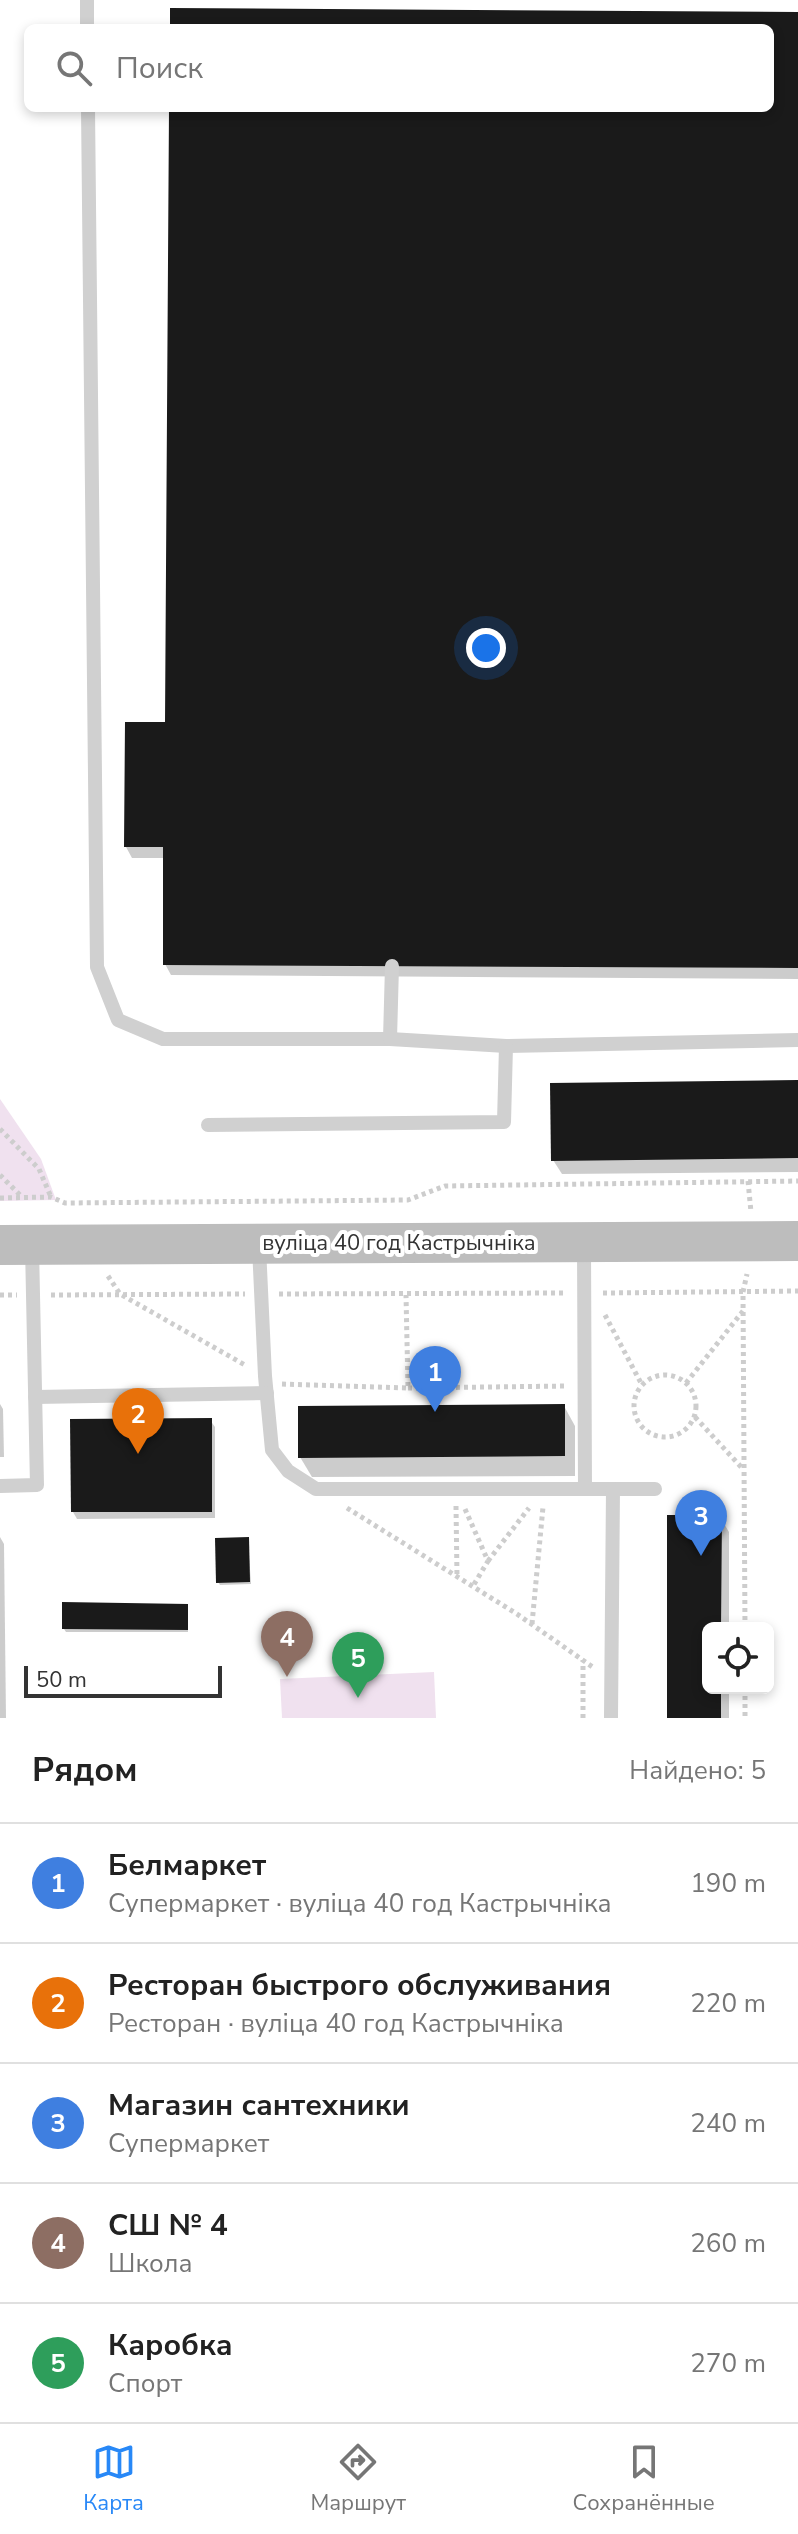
<!DOCTYPE html>
<html lang="ru">
<head>
<meta charset="utf-8">
<style>
	:root { --surface:#fff; --page:#f2f2f2; --text:#222; --muted:#767676; --line:#e0e0e0; --accent:#2888f7 }
	body { margin:0; font-family:"Nunito Sans",sans-serif; background:var(--page); color:var(--text) }
	.controls { position:absolute; right:24px; bottom:24px; display:grid; overflow:hidden; border-radius:12px; box-shadow:0 4px 12px #0003 }
	.controls button { width:72px; height:72px; display:grid; place-items:center; padding:0; border:0; border-bottom:2px solid var(--line); background:var(--surface); color:var(--text); font:40px sans-serif }
	.scale { position:absolute; left:24px; bottom:20px; width:198px; box-sizing:border-box; padding-left:8px; border:4px solid #333; border-top:0; font-size:22px; line-height:28px; white-space:nowrap; color:#333; -webkit-text-stroke:6px #fff; paint-order:stroke }
	.you { position:absolute; left:486px; top:648px; width:28px; height:28px; margin:-20px; border:6px solid #fff; border-radius:50%; background:#1a73e8; box-shadow:0 0 0 12px #1a73e833 }
	.badge { display:grid; place-items:center; width:52px; height:52px; border-radius:50%; background:var(--accent); color:#fff; font-size:26px; font-weight:700 }
	.pin { position:absolute; translate:-50% -66px; filter:drop-shadow(0 2px 4px #0008) }
	.pin::after { content:''; position:absolute; top:42px; width:28px; height:24px; background:inherit; clip-path:polygon(0 0,100% 0,50% 100%) }
	.list { margin:0; padding:0; list-style:none }
	h2 { display:flex; justify-content:space-between; align-items:center; height:104px; margin:0; padding:0 32px; font-size:34px }
	h2 small { font-size:26px; font-weight:400; color:var(--muted) }
	.list li { display:grid; grid-template-columns:52px 1fr auto; gap:24px; align-items:center; box-sizing:border-box; height:120px; padding:0 32px; border-top:2px solid var(--line) }
	.list b { display:block; font-size:30px; white-space:nowrap }
	.list p { margin:0; font-size:26px; white-space:nowrap; color:var(--muted) }
	.list em { font-size:26px; font-style:normal; color:var(--muted) }
	.icon { flex:none; width:44px; height:44px; fill:none; stroke:currentColor; stroke-width:2; stroke-linecap:round; stroke-linejoin:round }
	.map { position:relative; flex:none; width:798px; height:1718px; overflow:hidden }
	.search { position:absolute; background:var(--surface); box-shadow:0 4px 12px #0003; left:24px; right:24px; top:24px; height:88px; display:flex; align-items:center; gap:20px; box-sizing:border-box; padding:0 28px; border-radius:12px; color:var(--muted); font-size:30px }
	.sheet { height:704px; background:var(--surface) }
	nav { display:flex; justify-content:space-around; align-items:center; box-sizing:border-box; height:112px; border-top:2px solid var(--line); background:var(--surface); font-size:22px; color:var(--muted) }
	nav a { display:grid; justify-items:center; gap:4px }
	nav .on { color:var(--accent) }
	.map>svg:first-child { display:block }
</style>
</head>
<body>
<div class="map">
<svg width="798" height="1718" viewBox="0 0 798 1718">
	<rect width="100%" height="100%" fill="#fff"/>
	<g fill="#f0e1ef">
		<polygon points="0,1099 41,1159 56,1200 0,1201"/>
		<polygon points="434,1672 436,1718 282,1718 280,1679"/>
	</g>
	<g fill="#0003">
		<polygon points="798,14 798,979 171,975 165,964 165,858 132,858 126,847 167,724 171,108 770,108 770,28 172,28"/>
		<polygon points="798,1082 798,1172 562,1174 553,1160"/>
		<polygon points="0,1404 3,1409 4,1457 0,1457"/>
		<polygon points="564,1406 575,1426 575,1476 312,1477 300,1457"/>
		<polygon points="210,1420 215,1427 215,1518 77,1519 73,1512"/>
		<polygon points="720,1517 729,1532 729,1628 708,1628 708,1688 729,1688 729,1718 669,1718"/>
		<polygon points="0,1537 4,1544 6,1718 0,1718"/>
		<polygon points="248,1539 251,1584 220,1585 218,1582"/>
		<polygon points="187,1606 188,1632 66,1632 64,1629"/>
	</g>
	<g fill="#1a1a1a">
		<polygon points="170,8 798,12 798,968 163,965 163,847 124,847 125,722 165,722 169,108 770,108 770,28 170,28"/>
		<polygon points="798,1080 798,1158 551,1161 550,1083"/>
		<polygon points="565,1404 565,1456 298,1458 298,1406"/>
		<polygon points="212,1418 212,1512 71,1512 70,1419"/>
		<polygon points="667,1515 722,1515 721,1628 708,1628 708,1688 721,1688 721,1718 667,1718"/>
		<polygon points="249,1537 250,1582 216,1583 215,1538"/>
		<polygon points="62,1602 188,1604 188,1630 62,1629"/>
	</g>
	<g fill="none" stroke-linecap="round" stroke-linejoin="round">
		<g stroke="#cdcdcd" stroke-width="5" stroke-dasharray="4 4" stroke-linecap="butt">
			<polyline points="0,1129 39,1169 51,1197"/>
			<polyline points="0,1175 22,1197"/>
			<polyline points="748,1181 751,1212"/>
			<polyline points="0,1198 51,1197 65,1203 408,1200 445,1186 798,1181"/>
			<polyline points="108,1276 120,1294 245,1365"/>
			<polyline points="603,1293 798,1291"/>
			<polyline points="279,1294 565,1293"/>
			<polyline points="0,1295 17,1295"/>
			<polyline points="51,1295 245,1294"/>
			<polyline points="605,1315 642,1385"/>
			<circle cx="665" cy="1406" r="31"/>
			<polyline points="686,1383 743,1311"/>
			<polyline points="282,1384 408,1388 406,1295"/>
			<polyline points="408,1388 567,1386"/>
			<polyline points="695,1417 743,1469"/>
			<polyline points="456,1506 457,1576"/>
			<polyline points="347,1508 517,1614 594,1668"/>
			<polyline points="465,1509 488,1561 473,1586"/>
			<polyline points="488,1561 529,1508"/>
			<polyline points="532,1624 543,1507"/>
			<polyline points="745,1628 743,1292 747,1274"/>
			<polyline points="745,1688 745,1718"/>
			<polyline points="583,1718 583,1660"/>
		</g>
		<g stroke="#d0d0d0" stroke-width="14">
			<polyline points="87,0 87,28"/>
			<polyline points="88,108 97,967 118,1020 163,1039 390,1039 506,1046 798,1040"/>
			<polyline points="390,1039 392,966"/>
			<polyline points="208,1125 504,1122 506,1046"/>
			<polyline points="584,1245 585,1489"/>
			<polyline points="259,1247 265,1376 272,1450 288,1471 316,1489 655,1489"/>
			<polyline points="35,1397 267,1393"/>
			<polyline points="0,1486 37,1485 32,1247"/>
			<polyline points="611,1718 613,1489"/>
		</g>
		<polyline stroke="#bdbdbd" stroke-width="40" points="0,1245 798,1241"/>
	</g>
	<g text-anchor="middle" stroke-width="8" stroke-linejoin="round" paint-order="stroke">
		<g font-size="22" fill="#333" stroke="#fff">
			<text x="399" y="1250">вуліца 40 год Кастрычніка</text>
		</g>
	</g>
</svg>
<div class="controls">
<button><svg class="icon" aria-label="locate" viewBox="0 0 24 24"><circle cx="12" cy="12" r="6"/><path d="M12 2v4M12 18v4M2 12h4M18 12h4"/></svg></button>
</div>
<div class="scale">50 m</div>
<div class="you"></div>
<div class="pin badge" style="left:435px;top:1412px;background:#3f7fe0">1</div>
<div class="pin badge" style="left:138px;top:1454px;background:#e8710a">2</div>
<div class="pin badge" style="left:701px;top:1556px;background:#3f7fe0">3</div>
<div class="pin badge" style="left:287px;top:1677px;background:#8d6e63">4</div>
<div class="pin badge" style="left:358px;top:1698px;background:#2e9e5b">5</div>
<div class="search"><svg class="icon" aria-label="search" viewBox="0 0 24 24"><circle cx="10" cy="10" r="6"/><path d="M15 15l6 6"/></svg>Поиск</div>
</div>
<section class="sheet">
<h2>Рядом<small>Найдено: 5</small></h2>
<ul class="list">
<li><span class="badge" style="background:#3f7fe0">1</span><div><b>Белмаркет</b><p>Супермаркет · вуліца 40 год Кастрычніка</p></div><em>190 m</em></li>
<li><span class="badge" style="background:#e8710a">2</span><div><b>Ресторан быстрого обслуживания</b><p>Ресторан · вуліца 40 год Кастрычніка</p></div><em>220 m</em></li>
<li><span class="badge" style="background:#3f7fe0">3</span><div><b>Магазин сантехники</b><p>Супермаркет</p></div><em>240 m</em></li>
<li><span class="badge" style="background:#8d6e63">4</span><div><b>СШ № 4</b><p>Школа</p></div><em>260 m</em></li>
<li><span class="badge" style="background:#2e9e5b">5</span><div><b>Каробка</b><p>Спорт</p></div><em>270 m</em></li>
</ul>
</section>
<nav>
<a class="on"><svg class="icon" aria-label="map" viewBox="0 0 24 24"><path d="M3 6l6-2 6 2 6-2v14l-6 2-6-2-6 2zM9 4v14M15 6v14"/></svg>Карта</a>
<a><svg class="icon" aria-label="directions" viewBox="0 0 24 24"><path d="M12 3l9 9-9 9-9-9zM9 14v-3h6M13 9l2 2-2 2"/></svg>Маршрут</a>
<a><svg class="icon" aria-label="saved" viewBox="0 0 24 24"><path d="M7 4h10v16l-5-4-5 4z"/></svg>Сохранённые</a>
</nav>
</body>
</html>
